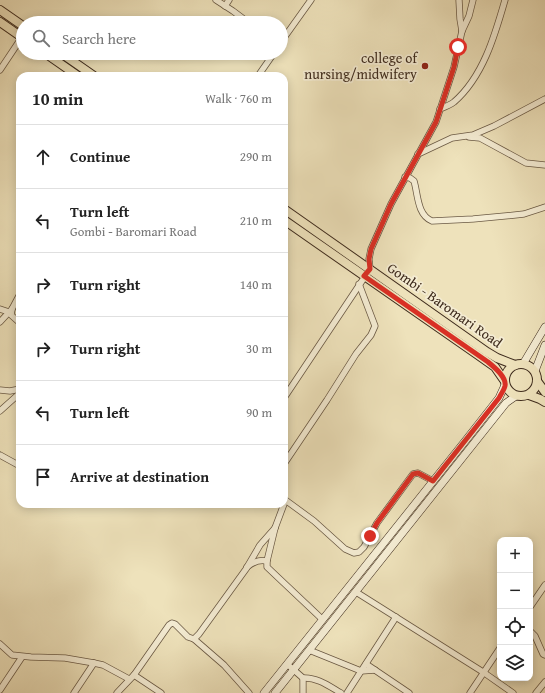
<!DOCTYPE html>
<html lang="en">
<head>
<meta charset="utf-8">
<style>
	:root { --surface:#fff; --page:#f2f2f2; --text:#222; --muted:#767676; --line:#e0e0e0 }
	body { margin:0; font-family:"Gentium Book Plus",serif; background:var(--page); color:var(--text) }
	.controls { position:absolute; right:12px; bottom:12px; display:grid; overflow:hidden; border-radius:8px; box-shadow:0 2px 10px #0003 }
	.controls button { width:36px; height:36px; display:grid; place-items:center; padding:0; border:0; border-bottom:1px solid var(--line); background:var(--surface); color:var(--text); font:20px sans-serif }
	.stop { position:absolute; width:12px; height:12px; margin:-9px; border:3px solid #d93025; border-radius:50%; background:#fff }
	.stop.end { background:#d93025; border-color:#fff; box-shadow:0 1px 4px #0008 }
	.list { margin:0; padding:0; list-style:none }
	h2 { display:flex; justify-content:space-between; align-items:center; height:52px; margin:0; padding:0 16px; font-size:17px }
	h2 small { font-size:13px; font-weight:400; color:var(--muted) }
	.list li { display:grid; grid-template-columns:26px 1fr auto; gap:12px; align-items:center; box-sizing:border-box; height:64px; padding:0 16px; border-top:1px solid var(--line) }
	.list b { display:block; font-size:15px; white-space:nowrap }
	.list p { margin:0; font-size:13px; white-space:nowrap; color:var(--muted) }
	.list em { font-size:13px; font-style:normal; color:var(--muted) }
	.icon { flex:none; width:22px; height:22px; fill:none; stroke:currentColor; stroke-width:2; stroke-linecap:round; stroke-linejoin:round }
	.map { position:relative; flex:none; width:545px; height:693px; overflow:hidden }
	.search { position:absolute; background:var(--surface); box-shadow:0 2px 10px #0003; left:16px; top:16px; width:272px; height:44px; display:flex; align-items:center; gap:10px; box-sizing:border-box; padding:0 14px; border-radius:22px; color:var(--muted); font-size:15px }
	.panel { position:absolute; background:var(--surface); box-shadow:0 2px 10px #0003; left:16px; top:72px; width:272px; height:436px; border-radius:12px }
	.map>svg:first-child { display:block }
</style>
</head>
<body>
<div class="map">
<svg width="545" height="693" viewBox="0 0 545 693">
	<rect width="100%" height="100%" fill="#eee2bb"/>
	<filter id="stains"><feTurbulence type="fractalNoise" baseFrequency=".005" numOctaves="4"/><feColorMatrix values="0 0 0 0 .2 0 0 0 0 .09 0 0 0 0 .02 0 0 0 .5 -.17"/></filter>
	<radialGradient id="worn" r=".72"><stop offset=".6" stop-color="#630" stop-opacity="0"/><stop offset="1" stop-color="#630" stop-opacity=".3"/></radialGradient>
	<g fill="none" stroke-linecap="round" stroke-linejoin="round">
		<g stroke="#6a5944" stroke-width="7">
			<g id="minor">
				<polyline points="216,0 233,11 249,23"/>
				<polyline points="459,0 460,19 462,31"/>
				<polyline points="225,6 229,0"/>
				<polyline points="281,42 311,0"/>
				<polyline points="0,70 22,37"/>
				<polyline points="258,76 274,53"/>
				<path d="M440,109C445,107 450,105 454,102C483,77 495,35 505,0"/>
				<polyline points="469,137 480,138 526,163 545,165"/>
				<polyline points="418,154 452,138 473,135 494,126 545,99"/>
				<path d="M405,177L410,178L414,181C418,194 417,215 432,221L473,219L515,215L524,214L545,207"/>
				<polyline points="0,309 9,312"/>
				<polyline points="12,309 11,315 20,323"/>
				<polyline points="0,322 12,309 20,294"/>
				<polyline points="0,390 10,391 20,389"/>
				<polyline points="284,398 370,269 369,259 371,249 391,204 436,122 454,67 462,31 469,16 473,0"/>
				<polyline points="0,411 20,393"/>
				<polyline points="0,455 20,466"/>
				<polyline points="284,464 327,400 356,354 371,335 375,326 359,284"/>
				<polyline points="284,499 314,521 345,549 354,553 359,552 364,547 377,523 413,474 418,473 433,481"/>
				<polyline points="284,504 275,528 267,561 267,567 322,619"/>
				<path d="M247,567C253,562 259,559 267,561"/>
				<polyline points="356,592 483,672 513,693"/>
				<polyline points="530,607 545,585"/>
				<polyline points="530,631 535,636 543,654 545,655"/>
				<polyline points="194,639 224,665 249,693"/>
				<polyline points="0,644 12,655 31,657 65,658 94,663 103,665 129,679"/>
				<polyline points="309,650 361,671 375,670"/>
				<path d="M287,664L303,678C317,677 329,686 341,693"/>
				<polyline points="366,664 409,693"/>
				<polyline points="134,675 161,693"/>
				<polyline points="303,678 303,693"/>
				<polyline points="0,690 22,657"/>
				<polyline points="74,693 94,663"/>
				<polyline points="117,693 134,675 169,625 172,623 175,624 188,637 194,639 199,634 246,569 260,545 275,528"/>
				<polyline points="347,693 396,617"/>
				<polyline points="470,693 500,648"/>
				<polyline points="536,693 545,682"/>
			</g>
		</g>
		<g stroke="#3e2b1d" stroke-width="8">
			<g id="secondary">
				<polyline points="523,364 545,327"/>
				<polyline points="535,371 545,345"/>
				<polyline points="264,693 466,440 499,398 505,385"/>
				<polyline points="275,693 506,403 516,396"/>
			</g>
		</g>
		<g stroke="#3e2b1d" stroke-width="10">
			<g id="primary">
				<polyline points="0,10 23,26"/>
				<polyline points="0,22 23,38"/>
				<polyline points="45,53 78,76"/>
				<polyline points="61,53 94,76"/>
				<polyline points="284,209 487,352 497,358 515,365"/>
				<polyline points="284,220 478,355 495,367 504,380"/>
				<circle cx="521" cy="380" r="16"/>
				<polyline points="537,381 545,392"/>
				<polyline points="529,395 540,399 545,402"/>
			</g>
		</g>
		<use href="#minor" stroke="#f4ecd3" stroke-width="5.5"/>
		<use href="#secondary" stroke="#f4ecd3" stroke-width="7"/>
		<use href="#primary" stroke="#eee2bb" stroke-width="8"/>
	</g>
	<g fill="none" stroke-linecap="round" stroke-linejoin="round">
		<path stroke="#d93025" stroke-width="5" d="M370,536L377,523L413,474L418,473L433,481L499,398C501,394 504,390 505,386C507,377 494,367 488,362L364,276L370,269L369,259L371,249L391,204L436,122L454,67L458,47"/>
	</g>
	<circle fill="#8f2418" stroke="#f4ecd3" stroke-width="1.5" cx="425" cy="66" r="4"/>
	<g text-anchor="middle" stroke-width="3.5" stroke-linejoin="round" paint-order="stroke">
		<g font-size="14" fill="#3e2b1d" stroke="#f4ecd3" text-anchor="end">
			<text x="417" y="63">college of<tspan x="417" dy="16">nursing/midwifery</tspan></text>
		</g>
		<g font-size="14" fill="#3e2b1d" stroke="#f4ecd3">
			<text transform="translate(445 305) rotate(35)" y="5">Gombi - Baromari Road</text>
		</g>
	</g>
	<rect width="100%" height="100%" filter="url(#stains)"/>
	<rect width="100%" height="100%" fill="url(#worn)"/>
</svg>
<div class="controls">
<button>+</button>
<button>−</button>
<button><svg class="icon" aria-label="locate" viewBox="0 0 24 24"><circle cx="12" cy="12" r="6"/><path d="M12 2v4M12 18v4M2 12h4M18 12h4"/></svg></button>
<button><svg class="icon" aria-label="layers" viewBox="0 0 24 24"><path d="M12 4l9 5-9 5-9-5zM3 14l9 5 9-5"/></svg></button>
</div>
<div class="stop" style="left:458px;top:47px"></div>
<div class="stop end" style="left:370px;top:536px"></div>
<div class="search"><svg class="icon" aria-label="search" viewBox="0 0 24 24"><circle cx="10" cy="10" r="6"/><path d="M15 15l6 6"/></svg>Search here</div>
<section class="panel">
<h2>10 min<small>Walk · 760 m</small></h2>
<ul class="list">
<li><svg class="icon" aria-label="ahead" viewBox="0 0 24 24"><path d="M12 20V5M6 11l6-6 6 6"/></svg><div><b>Continue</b></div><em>290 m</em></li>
<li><svg class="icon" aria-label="left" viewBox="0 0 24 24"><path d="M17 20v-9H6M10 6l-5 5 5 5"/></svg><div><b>Turn left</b><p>Gombi - Baromari Road</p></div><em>210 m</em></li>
<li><svg class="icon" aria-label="right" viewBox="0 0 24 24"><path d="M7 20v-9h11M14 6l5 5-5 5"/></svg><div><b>Turn right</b></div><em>140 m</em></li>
<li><svg class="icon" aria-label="right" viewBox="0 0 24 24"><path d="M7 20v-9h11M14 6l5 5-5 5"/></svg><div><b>Turn right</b></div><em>30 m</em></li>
<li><svg class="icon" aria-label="left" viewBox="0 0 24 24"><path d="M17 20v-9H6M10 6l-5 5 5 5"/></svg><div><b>Turn left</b></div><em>90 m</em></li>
<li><svg class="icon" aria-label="arrive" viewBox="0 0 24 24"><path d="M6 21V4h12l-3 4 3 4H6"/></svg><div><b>Arrive at destination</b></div></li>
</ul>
</section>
</div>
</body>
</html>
